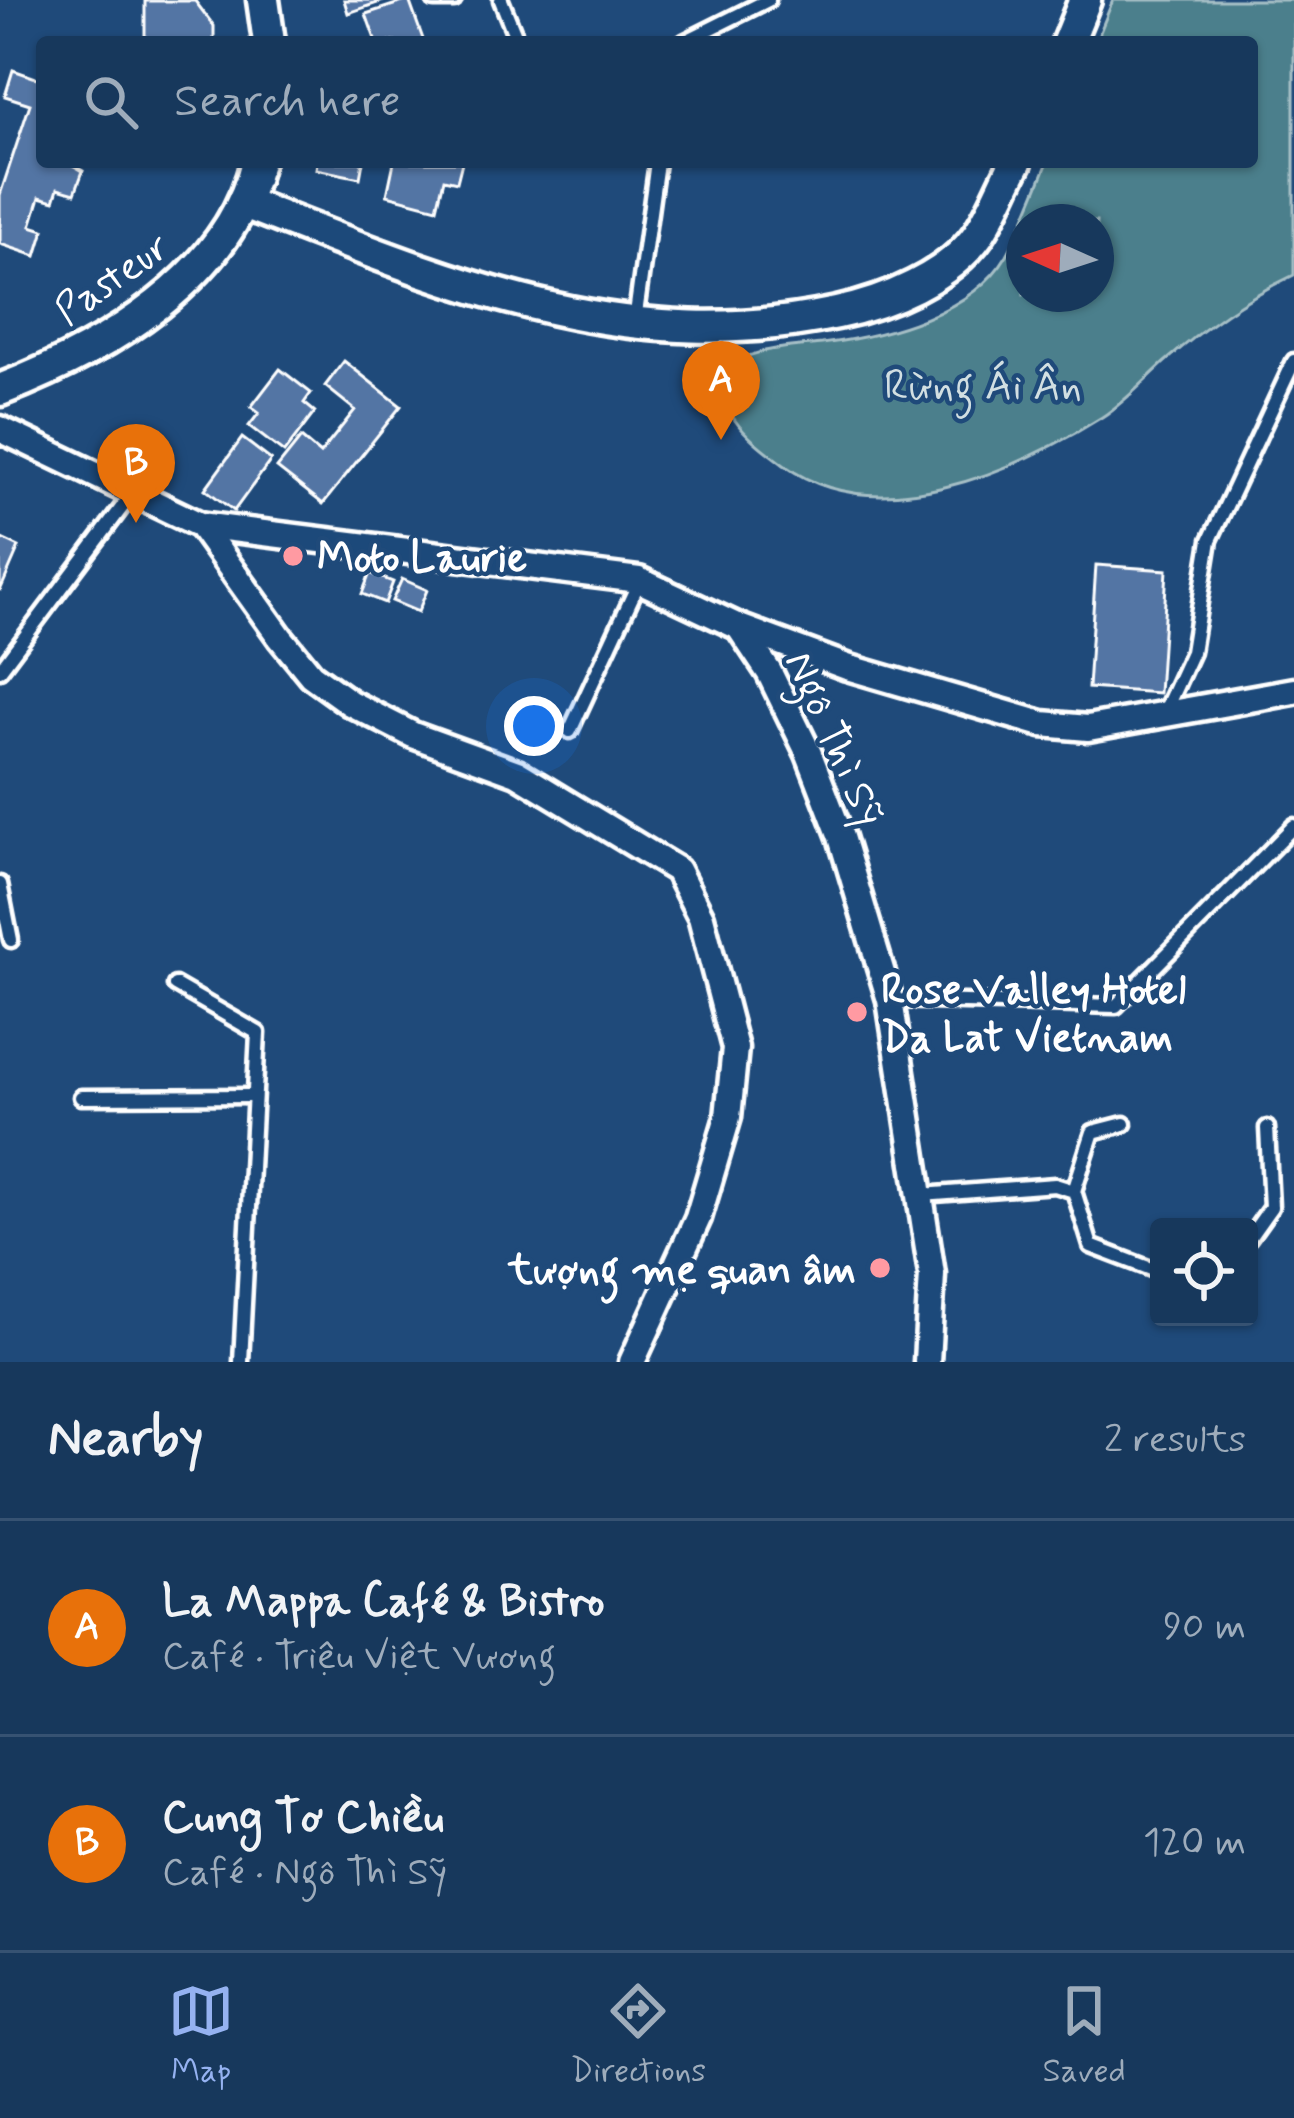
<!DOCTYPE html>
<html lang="en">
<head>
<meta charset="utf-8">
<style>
	:root { --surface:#17385c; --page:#203f62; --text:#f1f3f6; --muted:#9eacbb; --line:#365272; --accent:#95b2f1 }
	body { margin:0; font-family:Mynerve,sans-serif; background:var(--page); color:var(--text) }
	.controls { position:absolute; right:36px; bottom:36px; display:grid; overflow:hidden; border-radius:12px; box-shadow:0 3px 9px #0004 }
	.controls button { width:108px; height:108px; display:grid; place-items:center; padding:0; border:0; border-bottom:3px solid var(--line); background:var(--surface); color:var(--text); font:60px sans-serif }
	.compass { position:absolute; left:1006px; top:204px; width:108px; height:108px; border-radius:50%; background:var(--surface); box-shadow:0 3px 9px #0004; rotate:273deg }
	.you { position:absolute; left:534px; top:726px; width:42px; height:42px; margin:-30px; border:9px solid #fff; border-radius:50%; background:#1a73e8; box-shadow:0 0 0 18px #1a73e833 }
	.badge { display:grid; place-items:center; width:78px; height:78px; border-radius:50%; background:var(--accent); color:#fff; font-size:39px; font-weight:700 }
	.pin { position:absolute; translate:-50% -99px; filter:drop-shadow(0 3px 6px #0008) }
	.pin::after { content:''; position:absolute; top:63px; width:42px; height:36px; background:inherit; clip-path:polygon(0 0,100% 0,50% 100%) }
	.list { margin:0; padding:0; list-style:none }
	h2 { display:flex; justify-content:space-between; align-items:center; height:156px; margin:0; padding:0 48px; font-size:51px }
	h2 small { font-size:39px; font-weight:400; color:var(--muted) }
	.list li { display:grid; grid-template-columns:78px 1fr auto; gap:36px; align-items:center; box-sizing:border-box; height:216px; padding:0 48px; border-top:3px solid var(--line) }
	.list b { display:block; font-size:45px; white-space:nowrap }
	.list p { margin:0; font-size:39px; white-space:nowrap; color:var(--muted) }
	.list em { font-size:39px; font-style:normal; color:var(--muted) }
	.icon { flex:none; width:66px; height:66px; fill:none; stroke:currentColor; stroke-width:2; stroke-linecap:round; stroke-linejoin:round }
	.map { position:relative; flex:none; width:1294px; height:1362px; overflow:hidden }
	.search { position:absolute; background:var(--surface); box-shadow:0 3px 9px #0004; left:36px; right:36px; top:36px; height:132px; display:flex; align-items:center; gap:30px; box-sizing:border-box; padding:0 42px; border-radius:12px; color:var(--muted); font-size:45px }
	.sheet { height:588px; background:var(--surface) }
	nav { display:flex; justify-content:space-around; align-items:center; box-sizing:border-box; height:168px; border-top:3px solid var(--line); background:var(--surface); font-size:33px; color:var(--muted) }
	nav a { display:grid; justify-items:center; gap:6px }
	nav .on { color:var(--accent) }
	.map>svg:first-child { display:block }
</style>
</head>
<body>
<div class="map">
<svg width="1294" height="1362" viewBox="0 0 1294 1362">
	<rect width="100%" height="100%" fill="#1f4a7a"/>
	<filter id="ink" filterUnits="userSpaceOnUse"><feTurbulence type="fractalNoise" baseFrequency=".00833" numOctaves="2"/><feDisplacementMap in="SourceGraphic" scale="24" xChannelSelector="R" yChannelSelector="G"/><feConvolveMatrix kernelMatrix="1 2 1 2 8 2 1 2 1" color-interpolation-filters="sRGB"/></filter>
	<g filter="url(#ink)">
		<path fill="#4c7f8c" stroke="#a6bfc6" stroke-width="3" fill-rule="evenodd" d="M1113,0H1294V275C1245,298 1206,326 1165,362C1145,380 1125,402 1102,417C1016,471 877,533 784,465C748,438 723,419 718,373C749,348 783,348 822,344C885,336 972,314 1007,255C1023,226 1035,193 1048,162H1252V42H1096ZM1024,222H1096V294H1024Z"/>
		<g fill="#5374a4" stroke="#fff" stroke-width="3">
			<polygon points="344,0 386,0 348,13"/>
			<polygon points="409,0 424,42 376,42 366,14"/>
			<polygon points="145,1 195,1 214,26 214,42 145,42"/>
			<polygon points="13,70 42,80 42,162 67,162 83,171 75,193 58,188 54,201 40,197 31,226 44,230 36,256 0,244 0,195 30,104 5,96"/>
			<polygon points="317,162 363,162 360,178 316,169"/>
			<polygon points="394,162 462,162 457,182 444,179 437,208 387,195"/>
			<polygon points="344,361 401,406 323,504 277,468 301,438 320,454 355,410 325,386"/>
			<polygon points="280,369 311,393 304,403 315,412 284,453 249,426 259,413 251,407"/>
			<polygon points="242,438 271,460 234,511 205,489"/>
			<polygon points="0,538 19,547 0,591"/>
			<polygon points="1096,565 1167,570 1159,693 1088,688"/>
			<polygon points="370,573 393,582 385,603 362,594"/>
			<polygon points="402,579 427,590 418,612 392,601"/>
		</g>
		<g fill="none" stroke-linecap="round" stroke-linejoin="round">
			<g stroke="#fff" stroke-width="21">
				<g id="service">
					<polyline points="434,0 454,0"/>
					<polyline points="501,0 517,40"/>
					<polyline points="684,42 768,0"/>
					<polyline points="635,321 657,162"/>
					<polyline points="0,670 132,494"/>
					<polyline points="1164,713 1192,652 1210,540 1294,361"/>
					<polyline points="570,731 639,582"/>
					<polyline points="0,884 11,940"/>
					<polyline points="175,985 258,1033 241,1362"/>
					<polyline points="890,1000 1116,1006 1294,826"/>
					<polyline points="81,1097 254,1096"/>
					<polyline points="1074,1191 1093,1132 1124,1124"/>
					<polyline points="922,1195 1055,1185 1074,1191 1091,1246 1159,1272"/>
					<polyline points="1249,1238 1271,1207 1267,1128"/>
				</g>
			</g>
			<g stroke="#fff" stroke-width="33">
				<g id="minor">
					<polyline points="0,429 200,525 639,580 739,627 769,672 809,754 841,837 890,1000 932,1274 927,1362"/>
					<polyline points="200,525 280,637 311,675 350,703 413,735 517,773 677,870 701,917 735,1048 728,1117 698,1218 632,1362"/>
					<polyline points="739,627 847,667 1042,724 1088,728 1294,691"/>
				</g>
			</g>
			<g stroke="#fff" stroke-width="39">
				<g id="tertiary">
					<polyline points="263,0 269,42"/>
					<polyline points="1068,42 1085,0"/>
					<path d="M247,204C443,280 622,359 837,313C885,303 949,277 978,235C993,213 1003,186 1016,162"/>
					<path d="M0,390C106,349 229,278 257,162"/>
				</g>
			</g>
			<use href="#service" stroke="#1f4a7a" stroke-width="12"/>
			<use href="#minor" stroke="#1f4a7a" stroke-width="24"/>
			<use href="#tertiary" stroke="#1f4a7a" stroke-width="30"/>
		</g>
	</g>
	<g fill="#ff9aa2" stroke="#1f4a7a" stroke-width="4.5">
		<circle cx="293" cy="556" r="12"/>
		<circle cx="857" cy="1012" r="12"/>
		<circle cx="880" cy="1268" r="12"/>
	</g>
	<g text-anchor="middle" stroke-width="9" stroke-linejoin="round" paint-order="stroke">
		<g font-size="42" fill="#fff" stroke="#1f4a7a">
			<text transform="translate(111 277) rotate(-35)" y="15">Pasteur</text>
			<text transform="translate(836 738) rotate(66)" y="15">Ngô Thì Sỹ</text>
		</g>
		<g font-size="42" fill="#d2dfe2" stroke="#1f4a7a">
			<text x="983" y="399">Rừng Ái Ân</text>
		</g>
		<g font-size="42" font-weight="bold" fill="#fff" stroke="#1f4a7a" text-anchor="start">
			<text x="317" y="571">Moto Laurie</text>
			<text x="881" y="1003">Rose Valley Hotel<tspan x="881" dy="48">Da Lat Vietnam</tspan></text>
			<text x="856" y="1283" text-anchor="end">tượng mẹ quan âm</text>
		</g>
	</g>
</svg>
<div class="controls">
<button><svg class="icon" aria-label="locate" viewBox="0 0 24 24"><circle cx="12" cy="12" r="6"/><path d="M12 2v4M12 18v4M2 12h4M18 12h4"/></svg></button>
</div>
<svg class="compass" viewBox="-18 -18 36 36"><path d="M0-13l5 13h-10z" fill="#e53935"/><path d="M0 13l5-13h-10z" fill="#9eacbb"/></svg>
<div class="you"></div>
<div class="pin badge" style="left:721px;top:440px;background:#e8710a">A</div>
<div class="pin badge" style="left:136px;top:523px;background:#e8710a">B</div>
<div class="search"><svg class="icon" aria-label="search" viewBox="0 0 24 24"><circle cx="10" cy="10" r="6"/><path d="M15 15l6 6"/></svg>Search here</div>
</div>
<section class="sheet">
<h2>Nearby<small>2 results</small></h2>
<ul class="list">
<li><span class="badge" style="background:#e8710a">A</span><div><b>La Mappa Café &amp; Bistro</b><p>Café · Triệu Việt Vương</p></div><em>90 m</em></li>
<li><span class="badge" style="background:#e8710a">B</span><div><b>Cung Tơ Chiều</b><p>Café · Ngô Thì Sỹ</p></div><em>120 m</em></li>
</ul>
</section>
<nav>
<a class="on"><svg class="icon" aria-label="map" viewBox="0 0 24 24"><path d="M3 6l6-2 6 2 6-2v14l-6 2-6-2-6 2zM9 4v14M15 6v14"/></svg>Map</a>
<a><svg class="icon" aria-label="directions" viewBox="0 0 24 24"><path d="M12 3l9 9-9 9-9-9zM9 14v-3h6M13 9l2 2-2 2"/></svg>Directions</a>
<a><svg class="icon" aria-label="saved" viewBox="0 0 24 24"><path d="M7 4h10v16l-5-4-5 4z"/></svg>Saved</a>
</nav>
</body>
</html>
